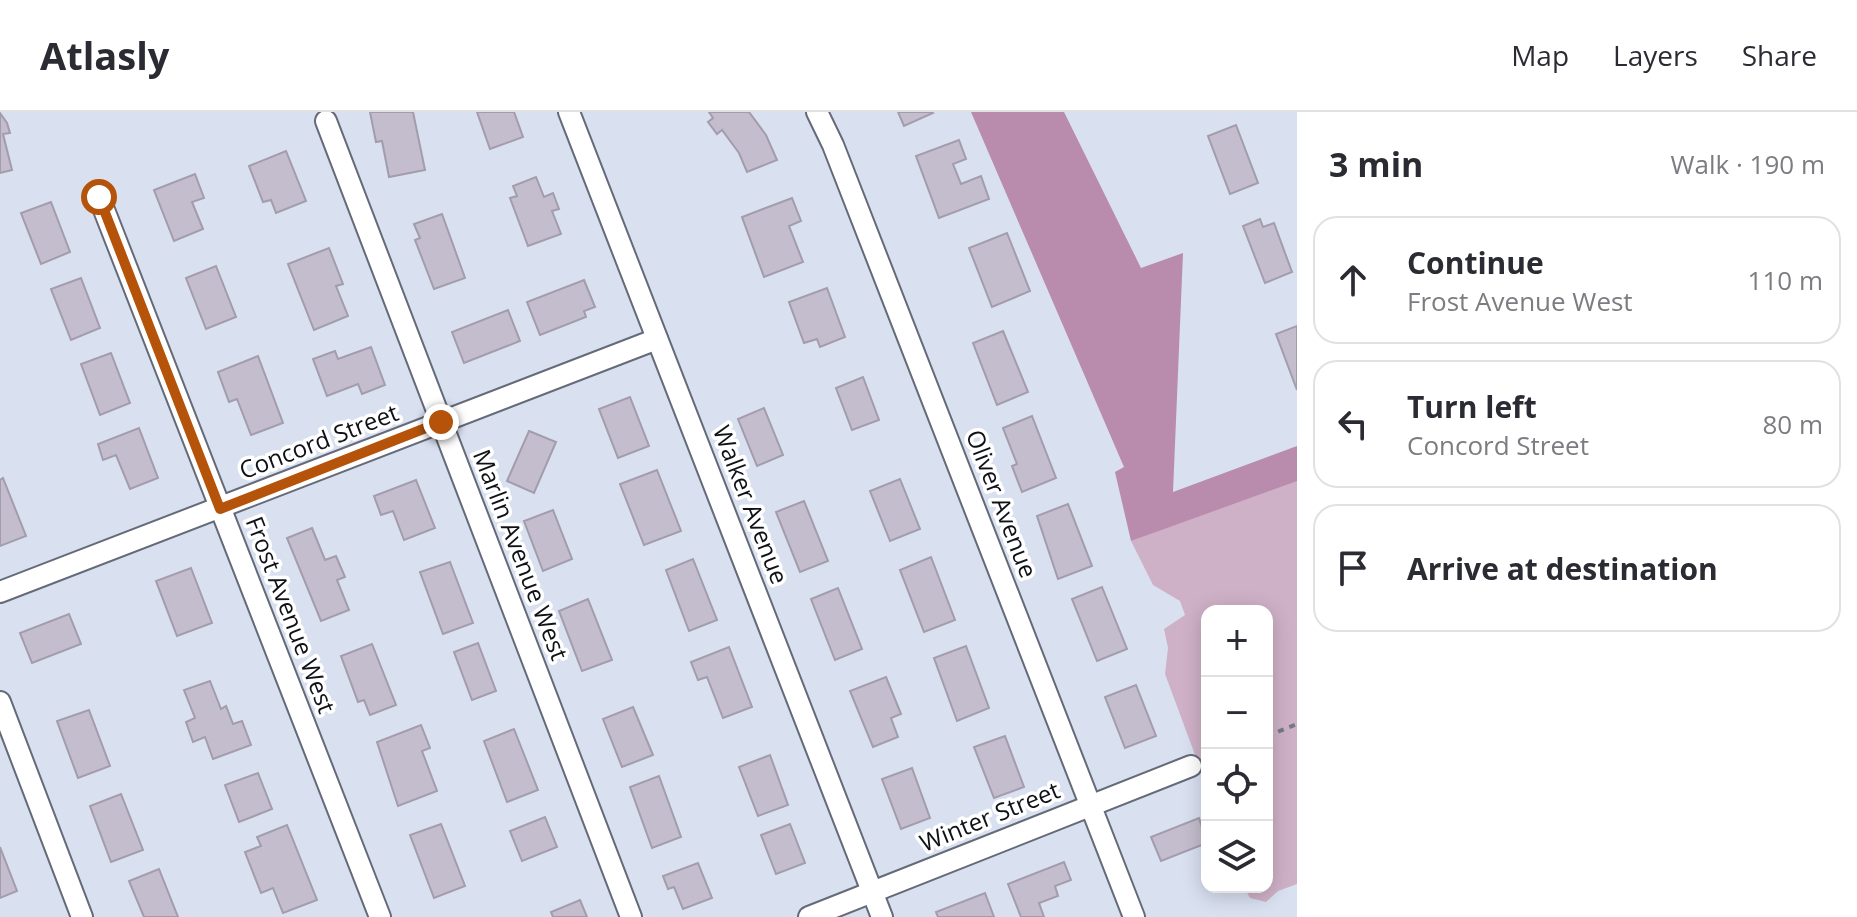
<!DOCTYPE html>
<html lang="en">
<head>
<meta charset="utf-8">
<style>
	:root { --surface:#fff; --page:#f7f7f7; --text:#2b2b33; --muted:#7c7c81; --line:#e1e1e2 }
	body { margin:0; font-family:"Open Sans",sans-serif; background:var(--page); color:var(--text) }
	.controls { position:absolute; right:24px; bottom:24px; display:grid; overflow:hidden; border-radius:16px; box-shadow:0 4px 20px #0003 }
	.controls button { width:72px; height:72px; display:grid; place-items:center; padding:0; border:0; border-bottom:2px solid var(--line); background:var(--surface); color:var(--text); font:40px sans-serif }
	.stop { position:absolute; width:24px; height:24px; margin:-18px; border:6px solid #b45309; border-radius:50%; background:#fff }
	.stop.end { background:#b45309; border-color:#fff; box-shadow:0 2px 8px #0008 }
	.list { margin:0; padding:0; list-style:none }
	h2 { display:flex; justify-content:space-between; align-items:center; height:104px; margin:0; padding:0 32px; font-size:34px }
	h2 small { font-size:26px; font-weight:400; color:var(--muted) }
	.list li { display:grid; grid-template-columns:52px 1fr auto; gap:24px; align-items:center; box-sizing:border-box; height:128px; margin:0 16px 16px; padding:0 16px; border:2px solid var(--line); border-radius:24px }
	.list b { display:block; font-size:30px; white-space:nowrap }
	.list p { margin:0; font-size:26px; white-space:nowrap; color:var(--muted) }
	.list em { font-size:26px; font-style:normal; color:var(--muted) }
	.icon { flex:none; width:44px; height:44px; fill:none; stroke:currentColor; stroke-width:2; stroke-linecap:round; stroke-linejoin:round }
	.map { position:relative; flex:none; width:1297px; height:805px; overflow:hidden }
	header { display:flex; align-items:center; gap:48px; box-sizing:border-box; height:112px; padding:0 40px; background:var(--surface); border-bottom:2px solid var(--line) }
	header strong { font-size:38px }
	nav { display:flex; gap:44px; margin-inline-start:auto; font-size:28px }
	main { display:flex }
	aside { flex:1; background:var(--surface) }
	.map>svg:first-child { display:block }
</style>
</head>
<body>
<header>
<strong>Atlasly</strong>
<nav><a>Map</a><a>Layers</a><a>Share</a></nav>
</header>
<main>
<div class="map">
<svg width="1297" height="805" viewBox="0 0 1297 805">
	<rect width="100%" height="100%" fill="#d9e0f0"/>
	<polygon fill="#cfb1c7" points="1297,366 1297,772 1278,779 1266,790 1250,786 1244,775 1267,775 1267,499 1207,499 1207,675 1165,562 1168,536 1164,517 1185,503 1180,489 1153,473 1131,429"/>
	<polygon fill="#b98bad" points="971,0 1064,0 1141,156 1183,141 1173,380 1297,334 1297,369 1131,429 1115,360 1124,355"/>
	<g fill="#c3bdcd" stroke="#a29cac" stroke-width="2">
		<polygon points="370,0 413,0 425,58 389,65 382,29 376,30"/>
		<polygon points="477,0 514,0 523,25 490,37"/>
		<polygon points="709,0 749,0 766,23 777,48 747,60 739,41 722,18 717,22 708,10 713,6"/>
		<polygon points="898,0 932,0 933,1 904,14"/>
		<polygon points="0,1 7,11 10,21 3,22 12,58 0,61"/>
		<polygon points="1236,13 1258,71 1230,82 1208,24"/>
		<polygon points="959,28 966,47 953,52 961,72 981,64 989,87 939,106 916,44"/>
		<polygon points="286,39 306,89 276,101 271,88 263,90 249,54"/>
		<polygon points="195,62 204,86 192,90 203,117 174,129 154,78"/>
		<polygon points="536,65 544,85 553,81 559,97 552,99 561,122 528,134 510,86 517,84 513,74"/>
		<polygon points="792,86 801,109 789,114 803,150 764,165 742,105"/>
		<polygon points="51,90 70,140 41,152 21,101"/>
		<polygon points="442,102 465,166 434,177 415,128 420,126 414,112"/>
		<polygon points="1260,107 1263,115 1274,111 1292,160 1265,171 1243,114"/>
		<polygon points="1007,121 1030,179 992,195 969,136"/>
		<polygon points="329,136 343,172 336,174 348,204 314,218 288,152"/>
		<polygon points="216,154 236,205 206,217 186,166"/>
		<polygon points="81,166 100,216 71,228 51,177"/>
		<polygon points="584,168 595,195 584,199 586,205 540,223 527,190"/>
		<polygon points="827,176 845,225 820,235 817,227 804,231 789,190"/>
		<polygon points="508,198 520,229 464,251 452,220"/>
		<polygon points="1297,214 1297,278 1276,222"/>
		<polygon points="1003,219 1028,280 997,293 973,231"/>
		<polygon points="371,235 385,273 362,282 358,272 327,284 313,247 335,239 338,247"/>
		<polygon points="111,241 130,291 100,303 81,252"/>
		<polygon points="258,244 283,311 251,323 237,287 229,290 218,260"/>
		<polygon points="863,265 879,308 852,318 836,276"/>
		<polygon points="630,285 649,334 618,346 599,297"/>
		<polygon points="764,296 783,343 757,354 738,307"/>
		<polygon points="1032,304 1056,366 1022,380 1012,354 1017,352 1003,316"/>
		<polygon points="139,316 158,366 130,377 116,343 103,348 98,332"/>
		<polygon points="529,319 556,330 534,381 507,369"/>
		<polygon points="657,358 681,419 644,433 620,372"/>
		<polygon points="3,366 26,424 0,434 0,368"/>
		<polygon points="900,367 920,417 890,429 870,379"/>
		<polygon points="416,368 435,416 404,428 393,399 381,403 374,384"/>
		<polygon points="804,389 828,449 800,460 776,400"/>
		<polygon points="1068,392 1092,454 1058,467 1037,404"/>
		<polygon points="553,398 572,447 543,459 524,409"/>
		<polygon points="312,416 325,448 336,444 345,465 337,468 349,498 321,509 287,426"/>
		<polygon points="931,445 955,508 924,520 900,458"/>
		<polygon points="693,447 717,508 689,519 666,458"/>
		<polygon points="450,450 473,511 443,522 420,460"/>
		<polygon points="191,456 212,511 177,524 156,469"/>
		<polygon points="1102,475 1127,537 1097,549 1072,487"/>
		<polygon points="838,476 862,537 835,548 811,487"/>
		<polygon points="588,487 612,548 582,559 559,499"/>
		<polygon points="69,502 81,532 32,551 20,521"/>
		<polygon points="478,531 496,579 472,588 454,540"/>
		<polygon points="372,532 396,593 370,603 364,588 358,590 341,544"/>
		<polygon points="966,534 989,596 957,609 934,546"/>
		<polygon points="729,535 752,595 723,606 707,565 698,568 691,550"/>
		<polygon points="886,565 901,602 891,606 898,625 873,635 850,579"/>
		<polygon points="210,569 221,597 226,594 233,612 242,609 251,633 213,647 205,625 193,630 186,610 195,606 184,578"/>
		<polygon points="1136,573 1156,624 1125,636 1105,585"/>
		<polygon points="633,595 653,643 622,655 603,607"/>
		<polygon points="89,598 110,654 78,666 57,609"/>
		<polygon points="421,613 430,636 422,639 437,679 398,694 377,630"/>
		<polygon points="514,617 538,678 507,690 484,629"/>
		<polygon points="1005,624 1024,675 994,686 974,635"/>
		<polygon points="770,643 788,693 758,704 739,655"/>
		<polygon points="912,656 930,706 901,717 882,667"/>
		<polygon points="258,661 272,697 239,710 225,673"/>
		<polygon points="659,664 681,725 652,736 630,675"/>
		<polygon points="121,682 143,738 111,750 90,694"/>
		<polygon points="545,705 557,735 522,749 510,719"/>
		<polygon points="1199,706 1207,731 1161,749 1151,725"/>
		<polygon points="441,712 465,774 434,786 410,723"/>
		<polygon points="790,712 805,751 776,762 761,723"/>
		<polygon points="287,713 317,788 283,801 273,776 261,781 245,740 261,734 257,725"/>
		<polygon points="0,735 17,779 0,786"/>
		<polygon points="1064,750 1071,768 1055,774 1058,784 1039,791 1044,805 1021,805 1008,772"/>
		<polygon points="698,751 712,786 683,797 674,775 668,777 663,764"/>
		<polygon points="159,757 178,805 144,805 129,769"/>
		<polygon points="985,781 994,805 938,805 936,800"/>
		<polygon points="580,788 587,805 553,805 551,800"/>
	</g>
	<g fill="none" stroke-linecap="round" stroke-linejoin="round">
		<g stroke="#646a78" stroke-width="24">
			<g id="minor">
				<polyline points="569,0 882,805"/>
				<polyline points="817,0 833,33 1134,805"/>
				<polyline points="326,9 631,805"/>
				<polyline points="99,85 380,805"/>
				<polyline points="0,480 657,227"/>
				<polyline points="0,590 82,805"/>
				<polyline points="809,805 1191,654"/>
			</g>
		</g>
		<polyline stroke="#757a85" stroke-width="4" stroke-dasharray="6 6" stroke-linecap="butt" points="1267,624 1297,612"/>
		<use href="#minor" stroke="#fff" stroke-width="20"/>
	</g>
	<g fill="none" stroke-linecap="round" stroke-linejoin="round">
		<polyline stroke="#b45309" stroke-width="10" points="99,85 220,397 441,310"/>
	</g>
	<g text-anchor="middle" stroke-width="7" stroke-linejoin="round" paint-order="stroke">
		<g font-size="24" fill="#0f1116" stroke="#fff">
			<text transform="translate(319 330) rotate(-21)" y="8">Concord Street</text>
			<text transform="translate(1001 392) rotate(69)" y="8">Oliver Avenue</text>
			<text transform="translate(750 393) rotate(69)" y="8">Walker Avenue</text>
			<text transform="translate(520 443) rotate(69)" y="8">Marlin Avenue West</text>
			<text transform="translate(290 503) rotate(69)" y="8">Frost Avenue West</text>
			<text transform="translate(990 705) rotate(-22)" y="8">Winter Street</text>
		</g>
	</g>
</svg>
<div class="controls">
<button>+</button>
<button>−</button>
<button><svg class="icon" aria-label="locate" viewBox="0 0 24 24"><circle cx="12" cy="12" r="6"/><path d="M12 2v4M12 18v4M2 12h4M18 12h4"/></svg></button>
<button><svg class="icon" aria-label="layers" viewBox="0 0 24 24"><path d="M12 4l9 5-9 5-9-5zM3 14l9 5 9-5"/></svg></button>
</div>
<div class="stop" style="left:99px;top:85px"></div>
<div class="stop end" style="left:441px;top:310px"></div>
</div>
<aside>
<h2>3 min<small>Walk · 190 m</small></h2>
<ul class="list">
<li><svg class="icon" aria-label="ahead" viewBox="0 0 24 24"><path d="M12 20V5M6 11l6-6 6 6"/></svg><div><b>Continue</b><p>Frost Avenue West</p></div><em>110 m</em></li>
<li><svg class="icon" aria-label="left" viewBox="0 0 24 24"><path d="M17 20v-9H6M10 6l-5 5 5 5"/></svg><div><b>Turn left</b><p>Concord Street</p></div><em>80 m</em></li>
<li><svg class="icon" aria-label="arrive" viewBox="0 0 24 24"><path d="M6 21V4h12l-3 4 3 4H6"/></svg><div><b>Arrive at destination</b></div></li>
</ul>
</aside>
</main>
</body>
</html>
